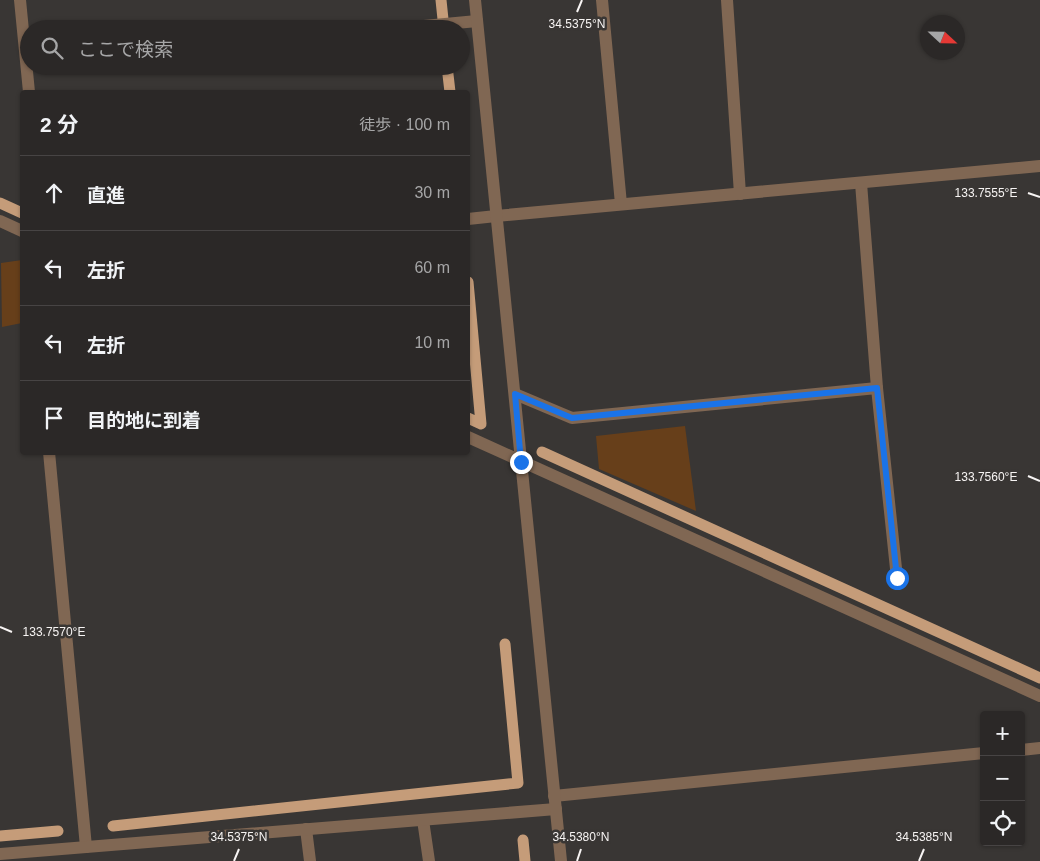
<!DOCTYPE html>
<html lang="ja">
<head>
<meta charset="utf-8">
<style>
	:root { --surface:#2b2827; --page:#33302f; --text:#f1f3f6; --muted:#a6a6a7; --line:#474444 }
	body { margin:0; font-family:Arial,"Noto Sans JP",sans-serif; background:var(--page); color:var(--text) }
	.controls { position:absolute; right:15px; bottom:15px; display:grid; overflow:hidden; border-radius:5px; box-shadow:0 1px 4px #0004 }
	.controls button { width:45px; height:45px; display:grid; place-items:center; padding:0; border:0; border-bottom:1px solid var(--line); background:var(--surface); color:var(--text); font:25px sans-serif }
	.compass { position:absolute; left:920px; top:15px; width:45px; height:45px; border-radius:50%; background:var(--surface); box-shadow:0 1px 4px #0004; rotate:112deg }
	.stop { position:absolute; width:15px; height:15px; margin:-11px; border:4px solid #1a73e8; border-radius:50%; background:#fff }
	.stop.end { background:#1a73e8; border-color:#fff; box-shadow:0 1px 5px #0008 }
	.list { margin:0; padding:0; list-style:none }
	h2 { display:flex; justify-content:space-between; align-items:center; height:65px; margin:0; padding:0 20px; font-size:21px }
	h2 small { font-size:16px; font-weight:400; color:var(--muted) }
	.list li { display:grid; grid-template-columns:32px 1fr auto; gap:15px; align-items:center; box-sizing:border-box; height:75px; padding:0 20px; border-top:1px solid var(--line) }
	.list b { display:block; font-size:19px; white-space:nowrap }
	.list em { font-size:16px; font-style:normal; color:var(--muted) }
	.icon { flex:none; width:28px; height:28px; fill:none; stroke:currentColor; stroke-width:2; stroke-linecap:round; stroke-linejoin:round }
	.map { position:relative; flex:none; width:1040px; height:861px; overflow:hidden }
	.search { position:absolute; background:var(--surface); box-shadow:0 1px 4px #0004; left:20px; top:20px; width:450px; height:55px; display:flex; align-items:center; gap:12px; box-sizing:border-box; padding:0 18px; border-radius:28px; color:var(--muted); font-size:19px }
	.panel { position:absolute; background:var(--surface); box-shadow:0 1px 4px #0004; left:20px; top:90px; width:450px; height:365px; border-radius:5px }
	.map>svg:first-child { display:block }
</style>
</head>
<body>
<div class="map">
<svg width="1040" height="861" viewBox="0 0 1040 861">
	<rect width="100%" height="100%" fill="#393634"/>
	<g fill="#673f1a">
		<polygon points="22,260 22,323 2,327 1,263"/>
		<polygon points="685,426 696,511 599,469 596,436"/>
	</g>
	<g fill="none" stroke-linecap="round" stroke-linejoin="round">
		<g stroke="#c59c79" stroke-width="11">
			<polyline points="441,0 444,29"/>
			<polyline points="447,66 450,92"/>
			<polyline points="0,203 22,213"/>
			<polyline points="468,282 481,424 468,418"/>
			<polyline points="542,452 1040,678"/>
			<polyline points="113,826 518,783 505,644"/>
			<polyline points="0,836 58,831"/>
			<polyline points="523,840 525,861"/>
		</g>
		<g stroke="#806753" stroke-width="12">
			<polyline points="468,219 496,216"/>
			<polyline points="423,820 429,861"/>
		</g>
		<g stroke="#806753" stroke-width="12">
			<polyline points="20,0 29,92"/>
			<polyline points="602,0 621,204"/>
			<polyline points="727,0 740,194"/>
			<polyline points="392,29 477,21"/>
			<polyline points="861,183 877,388 897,578"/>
			<polyline points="496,216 1040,166"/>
			<polyline points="0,221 22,231"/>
			<polyline points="515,394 572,418 877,388"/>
			<polyline points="468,437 1040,696"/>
			<polyline points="49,452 86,847"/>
			<polyline points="1021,750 1040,748"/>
			<polyline points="554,796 984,753"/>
			<polyline points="306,829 310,861"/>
			<polyline points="0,854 556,809"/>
		</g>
		<polyline stroke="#806753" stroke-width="12" points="475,0 561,861"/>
	</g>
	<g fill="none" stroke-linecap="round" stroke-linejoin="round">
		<polyline stroke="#1a73e8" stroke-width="6" points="521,462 515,394 572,418 877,388 897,578"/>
	</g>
	<path fill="none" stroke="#f7f4f3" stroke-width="2" d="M577,12L582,0M1028,193L1040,197M1028,476L1040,481M0,627L12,632M234,861L239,849M577,861L581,849M919,861L924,849"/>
	<g font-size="12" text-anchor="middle" fill="#f7f4f3" stroke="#393634" stroke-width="5" stroke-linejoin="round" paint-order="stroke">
		<text x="577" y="28">34.5375°N</text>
		<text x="986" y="197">133.7555°E</text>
		<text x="986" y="481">133.7560°E</text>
		<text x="54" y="636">133.7570°E</text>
		<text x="239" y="841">34.5375°N</text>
		<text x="581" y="841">34.5380°N</text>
		<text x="924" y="841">34.5385°N</text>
	</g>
</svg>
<div class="controls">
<button>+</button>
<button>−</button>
<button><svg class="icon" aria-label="locate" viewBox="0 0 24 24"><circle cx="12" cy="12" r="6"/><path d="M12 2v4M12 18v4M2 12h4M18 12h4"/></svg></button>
</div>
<svg class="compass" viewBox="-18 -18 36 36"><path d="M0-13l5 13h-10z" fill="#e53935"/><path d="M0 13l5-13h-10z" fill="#a6a6a7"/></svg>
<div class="stop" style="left:897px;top:578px"></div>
<div class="stop end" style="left:521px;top:462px"></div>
<div class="search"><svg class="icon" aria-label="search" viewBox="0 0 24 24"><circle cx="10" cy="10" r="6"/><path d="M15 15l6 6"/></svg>ここで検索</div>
<section class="panel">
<h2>2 分<small>徒歩 · 100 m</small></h2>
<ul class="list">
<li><svg class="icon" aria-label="ahead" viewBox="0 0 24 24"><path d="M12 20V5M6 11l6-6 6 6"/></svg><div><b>直進</b></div><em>30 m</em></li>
<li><svg class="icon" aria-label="left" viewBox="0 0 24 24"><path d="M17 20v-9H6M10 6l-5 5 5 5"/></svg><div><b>左折</b></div><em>60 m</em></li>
<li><svg class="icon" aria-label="left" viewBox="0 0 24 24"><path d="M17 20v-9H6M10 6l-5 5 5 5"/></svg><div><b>左折</b></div><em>10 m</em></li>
<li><svg class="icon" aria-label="arrive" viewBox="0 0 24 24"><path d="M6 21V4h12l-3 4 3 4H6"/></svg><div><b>目的地に到着</b></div></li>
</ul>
</section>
</div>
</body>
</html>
